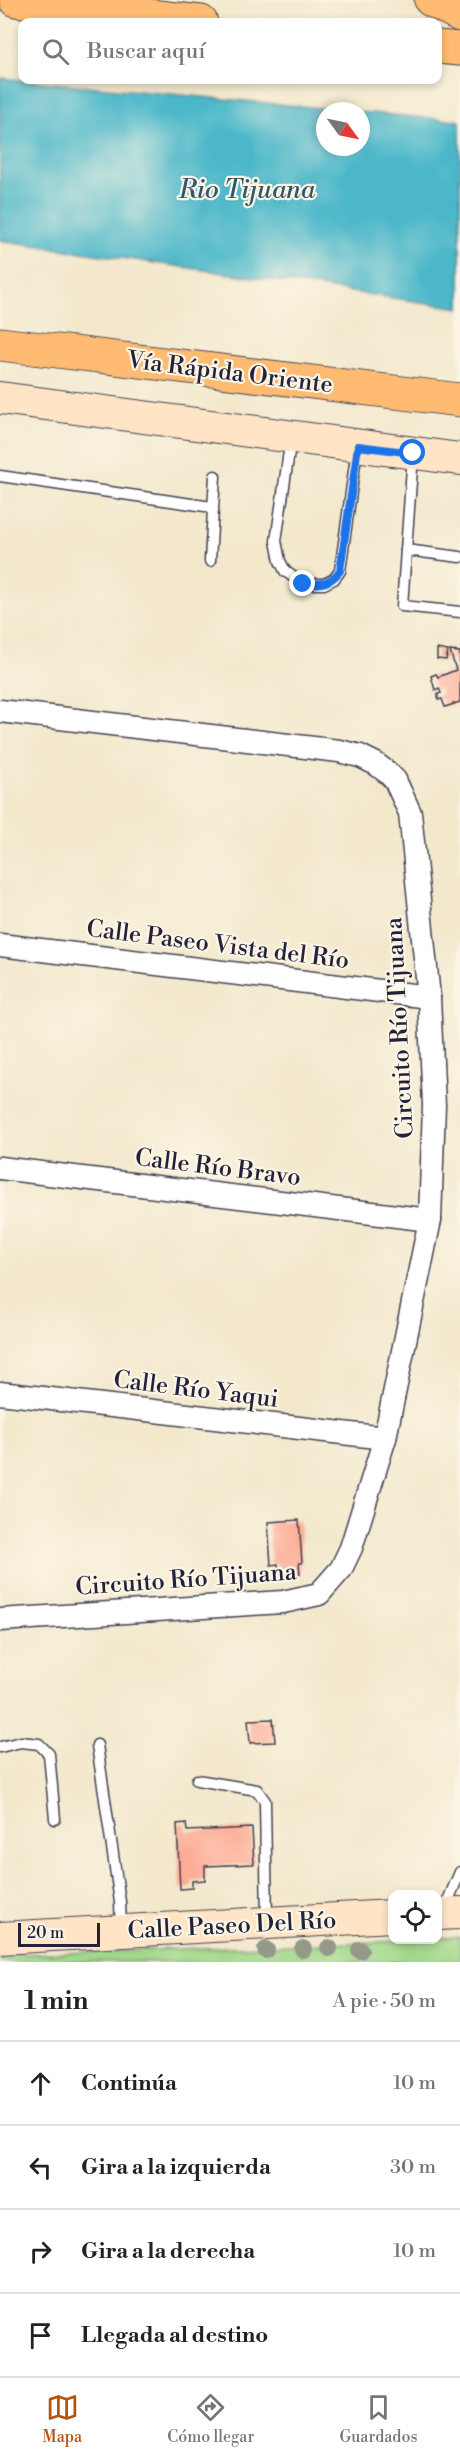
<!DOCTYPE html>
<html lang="es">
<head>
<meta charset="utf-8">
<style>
	:root { --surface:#fff; --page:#f2f2f2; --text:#222; --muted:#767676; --line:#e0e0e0; --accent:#b45309 }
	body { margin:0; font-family:"Libre Bodoni",serif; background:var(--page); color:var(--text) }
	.controls { position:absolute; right:18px; bottom:18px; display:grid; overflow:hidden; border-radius:12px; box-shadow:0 3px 9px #0003 }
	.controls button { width:54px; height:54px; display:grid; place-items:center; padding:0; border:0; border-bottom:2px solid var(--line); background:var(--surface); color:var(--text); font:30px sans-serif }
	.compass { position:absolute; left:316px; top:102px; width:54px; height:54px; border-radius:50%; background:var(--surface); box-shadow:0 3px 9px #0003; rotate:123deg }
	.scale { position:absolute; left:18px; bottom:15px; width:82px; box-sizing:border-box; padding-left:6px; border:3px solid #22223b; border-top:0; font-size:16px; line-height:21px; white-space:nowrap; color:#22223b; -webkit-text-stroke:4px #fcf5e5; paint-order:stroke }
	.stop { position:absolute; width:18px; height:18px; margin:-14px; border:4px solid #1a73e8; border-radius:50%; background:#fff }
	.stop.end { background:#1a73e8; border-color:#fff; box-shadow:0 2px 6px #0008 }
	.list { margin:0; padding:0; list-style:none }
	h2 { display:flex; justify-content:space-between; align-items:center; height:78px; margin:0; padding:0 24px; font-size:26px }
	h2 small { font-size:20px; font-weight:400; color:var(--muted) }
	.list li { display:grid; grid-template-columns:39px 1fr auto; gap:18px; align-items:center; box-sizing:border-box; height:84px; padding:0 24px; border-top:2px solid var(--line) }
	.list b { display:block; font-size:22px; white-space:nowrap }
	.list em { font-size:20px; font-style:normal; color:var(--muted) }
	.icon { flex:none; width:33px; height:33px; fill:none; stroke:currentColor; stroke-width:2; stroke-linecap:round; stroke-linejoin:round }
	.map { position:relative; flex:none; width:460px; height:1962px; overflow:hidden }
	.search { position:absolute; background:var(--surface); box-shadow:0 3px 9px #0003; left:18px; right:18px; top:18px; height:66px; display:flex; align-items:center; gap:15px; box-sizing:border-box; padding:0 21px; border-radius:12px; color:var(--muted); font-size:22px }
	.sheet { height:414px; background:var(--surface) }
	nav { display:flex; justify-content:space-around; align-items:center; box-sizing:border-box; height:84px; border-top:2px solid var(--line); background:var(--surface); font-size:16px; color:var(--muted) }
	nav a { display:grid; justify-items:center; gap:3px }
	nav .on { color:var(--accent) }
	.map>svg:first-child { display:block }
</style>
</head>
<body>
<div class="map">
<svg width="460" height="1962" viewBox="0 0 460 1962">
	<rect width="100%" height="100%" fill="#fcf5e5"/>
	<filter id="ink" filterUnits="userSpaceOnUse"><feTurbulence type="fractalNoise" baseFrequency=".0167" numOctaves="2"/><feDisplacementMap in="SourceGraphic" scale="12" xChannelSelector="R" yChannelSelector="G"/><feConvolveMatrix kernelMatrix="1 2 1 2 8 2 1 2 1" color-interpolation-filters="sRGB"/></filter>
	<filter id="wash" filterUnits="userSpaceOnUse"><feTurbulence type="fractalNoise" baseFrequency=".008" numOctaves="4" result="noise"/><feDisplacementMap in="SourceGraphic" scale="24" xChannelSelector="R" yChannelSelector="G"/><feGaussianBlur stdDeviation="1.35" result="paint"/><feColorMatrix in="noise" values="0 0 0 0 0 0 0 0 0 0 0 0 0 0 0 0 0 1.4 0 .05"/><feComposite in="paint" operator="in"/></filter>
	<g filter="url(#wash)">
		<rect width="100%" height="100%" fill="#f3e8cc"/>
		<polygon fill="#a1d88a" stroke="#627d62" stroke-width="1.5" points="460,1937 460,1962 0,1962 0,1955 438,1940 438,1938"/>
		<polygon fill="#4cb7c9" stroke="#376c82" stroke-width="1.5" points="0,78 353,111 325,111 325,147 361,147 361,112 460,121 460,308 0,240"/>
		<g id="blocks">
			<g fill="#fdac95">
				<polygon points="437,649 448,651 446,660 437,659"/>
				<polygon points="450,651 460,652 460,702 445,707 442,699 438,700 438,694 441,693 439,688 435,690 431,676 436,674 438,677 456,670"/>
				<polygon points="299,1520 302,1563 299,1563 300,1574 279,1576 278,1564 271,1565 268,1522"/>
				<polygon points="273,1719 275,1742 250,1743 248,1720"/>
				<polygon points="186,1823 187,1831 252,1828 254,1864 205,1866 205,1880 192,1881 192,1888 180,1889 177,1824"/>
			</g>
		</g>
	</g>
	<g filter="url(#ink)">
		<use href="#blocks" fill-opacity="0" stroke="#414051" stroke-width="1.5"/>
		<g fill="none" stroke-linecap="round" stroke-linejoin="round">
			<g stroke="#414051" stroke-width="13">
				<g id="lane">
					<polyline points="291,438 276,541 280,561 285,571 303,584 324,584 334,579 340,571 357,449"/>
					<polyline points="413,454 406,550 460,557"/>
					<polyline points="0,476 212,507"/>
					<polyline points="406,550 402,606 460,612"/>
					<polyline points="210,561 215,476"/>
					<polyline points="97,1745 120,1902 121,1929"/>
					<polyline points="0,1747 21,1742 39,1744 49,1754 55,1819"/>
					<polyline points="197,1780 257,1790 265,1801 267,1922"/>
					<polyline points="444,1910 460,1872"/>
				</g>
			</g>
			<g stroke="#414051" stroke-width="25">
				<g id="street">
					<polyline points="0,711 339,751 360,756 376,764 388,773 395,780 410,813 429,997 434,1105 430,1220 385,1438 351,1548 341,1569 319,1594 283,1602 0,1620"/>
					<polyline points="0,945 429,997"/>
					<polyline points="0,1168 430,1220"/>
					<polyline points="0,1393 385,1438"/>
				</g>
			</g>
			<g stroke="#414051" stroke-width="34">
				<g id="secondary">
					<polyline points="0,398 460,459"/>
					<polyline points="438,1914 460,1913"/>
					<polyline points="0,1938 392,1916"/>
				</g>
			</g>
			<g stroke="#414051" stroke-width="35">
				<g id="highway">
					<polyline points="16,0 201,22"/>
					<polyline points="431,0 460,15"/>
					<polyline points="438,47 460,49"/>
					<polyline points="0,344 460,400"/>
				</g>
			</g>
			<use href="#lane" stroke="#fff" stroke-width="10"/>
			<use href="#street" stroke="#fff" stroke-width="22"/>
			<use href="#secondary" stroke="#ffe4c6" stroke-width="32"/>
			<use href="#highway" stroke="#febb71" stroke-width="33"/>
		</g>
		<g fill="#959989">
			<circle cx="329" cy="1948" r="9"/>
			<circle cx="303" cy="1949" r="9"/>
			<circle cx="266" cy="1950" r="9"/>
			<circle cx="360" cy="1950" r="9"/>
		</g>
	</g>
	<g fill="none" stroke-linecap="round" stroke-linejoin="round" filter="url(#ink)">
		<path stroke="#1a73e8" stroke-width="8" d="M303,584C320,584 329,585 340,571L358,446L413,453"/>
	</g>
	<g text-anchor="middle" stroke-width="4.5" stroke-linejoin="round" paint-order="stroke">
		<g font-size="24" fill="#22223b" stroke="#fcf5e5">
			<text transform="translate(230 372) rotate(7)" y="8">Vía Rápida Oriente</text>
			<text transform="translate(218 944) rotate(7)" y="8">Calle Paseo Vista del Río</text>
			<text transform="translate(399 1028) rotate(-93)" y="8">Circuito Río Tijuana</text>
			<text transform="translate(218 1167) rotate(7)" y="8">Calle Río Bravo</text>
			<text transform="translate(196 1389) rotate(7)" y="8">Calle Río Yaqui</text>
			<text transform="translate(186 1579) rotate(-4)" y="8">Circuito Río Tijuana</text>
			<text transform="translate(232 1925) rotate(-3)" y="8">Calle Paseo Del Río</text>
		</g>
		<g font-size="26" font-style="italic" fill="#31566d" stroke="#fcf5e5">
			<text x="247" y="198">Rio Tijuana</text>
		</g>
	</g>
</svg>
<div class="controls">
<button><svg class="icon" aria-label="locate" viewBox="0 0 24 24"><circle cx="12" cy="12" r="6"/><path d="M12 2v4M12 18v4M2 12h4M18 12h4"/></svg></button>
</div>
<svg class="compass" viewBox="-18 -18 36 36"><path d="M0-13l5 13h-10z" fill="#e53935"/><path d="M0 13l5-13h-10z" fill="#767676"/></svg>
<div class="scale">20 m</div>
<div class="stop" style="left:413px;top:453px"></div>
<div class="stop end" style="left:303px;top:584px"></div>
<div class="search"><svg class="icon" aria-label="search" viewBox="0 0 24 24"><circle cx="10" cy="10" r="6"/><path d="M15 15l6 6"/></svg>Buscar aquí</div>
</div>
<section class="sheet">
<h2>1 min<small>A pie · 50 m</small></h2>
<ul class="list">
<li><svg class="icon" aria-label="ahead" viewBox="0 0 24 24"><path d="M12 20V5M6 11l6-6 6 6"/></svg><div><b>Continúa</b></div><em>10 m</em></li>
<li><svg class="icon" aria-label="left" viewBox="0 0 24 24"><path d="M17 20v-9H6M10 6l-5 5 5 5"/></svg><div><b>Gira a la izquierda</b></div><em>30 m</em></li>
<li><svg class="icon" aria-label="right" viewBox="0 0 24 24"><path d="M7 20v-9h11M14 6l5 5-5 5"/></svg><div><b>Gira a la derecha</b></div><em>10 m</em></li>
<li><svg class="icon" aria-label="arrive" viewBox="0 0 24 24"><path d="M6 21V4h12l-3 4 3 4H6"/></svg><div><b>Llegada al destino</b></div></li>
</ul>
</section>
<nav>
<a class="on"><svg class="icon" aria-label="map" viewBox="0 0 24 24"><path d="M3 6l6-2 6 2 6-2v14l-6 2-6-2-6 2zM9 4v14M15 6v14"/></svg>Mapa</a>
<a><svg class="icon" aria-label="directions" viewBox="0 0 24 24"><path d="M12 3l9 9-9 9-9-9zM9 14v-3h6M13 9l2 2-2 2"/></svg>Cómo llegar</a>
<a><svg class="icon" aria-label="saved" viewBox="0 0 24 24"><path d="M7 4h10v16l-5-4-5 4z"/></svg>Guardados</a>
</nav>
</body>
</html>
